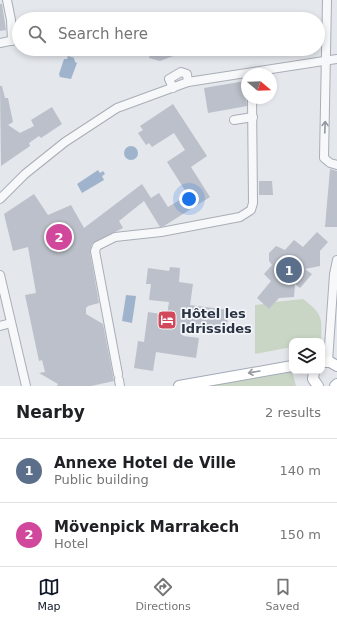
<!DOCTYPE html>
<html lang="en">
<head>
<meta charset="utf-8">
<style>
	:root { --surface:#fff; --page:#f2f2f2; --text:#202124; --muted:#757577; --line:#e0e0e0; --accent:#111827 }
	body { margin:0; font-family:"DejaVu Sans",sans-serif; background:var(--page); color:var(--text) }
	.controls { position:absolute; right:12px; bottom:12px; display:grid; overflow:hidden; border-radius:8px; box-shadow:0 2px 6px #0003 }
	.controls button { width:36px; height:36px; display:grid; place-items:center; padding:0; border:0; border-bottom:1px solid var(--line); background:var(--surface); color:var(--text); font:20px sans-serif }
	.compass { position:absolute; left:241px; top:68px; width:36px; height:36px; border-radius:50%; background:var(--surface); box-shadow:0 2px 6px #0003; rotate:109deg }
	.you { position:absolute; left:189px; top:199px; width:14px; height:14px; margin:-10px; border:3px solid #fff; border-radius:50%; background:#1a73e8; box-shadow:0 0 0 6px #1a73e833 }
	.badge { display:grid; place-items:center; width:26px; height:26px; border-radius:50%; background:var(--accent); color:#fff; font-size:13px; font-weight:700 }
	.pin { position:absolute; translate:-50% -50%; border:2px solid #fff; box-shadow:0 1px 4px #0006 }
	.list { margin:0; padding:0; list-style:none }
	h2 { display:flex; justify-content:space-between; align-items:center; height:52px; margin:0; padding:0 16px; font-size:17px }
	h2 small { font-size:13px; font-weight:400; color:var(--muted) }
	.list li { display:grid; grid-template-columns:26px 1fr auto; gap:12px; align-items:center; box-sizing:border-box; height:64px; padding:0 16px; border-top:1px solid var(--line) }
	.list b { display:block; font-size:15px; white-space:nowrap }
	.list p { margin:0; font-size:13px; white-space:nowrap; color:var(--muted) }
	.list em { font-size:13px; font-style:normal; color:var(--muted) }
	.icon { flex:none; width:22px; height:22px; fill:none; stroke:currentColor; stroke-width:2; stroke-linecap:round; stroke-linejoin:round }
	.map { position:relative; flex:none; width:337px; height:386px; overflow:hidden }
	.search { position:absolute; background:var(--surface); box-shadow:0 2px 6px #0003; left:12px; right:12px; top:12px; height:44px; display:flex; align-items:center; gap:10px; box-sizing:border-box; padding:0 14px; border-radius:22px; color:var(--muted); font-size:15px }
	.sheet { height:180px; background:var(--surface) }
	nav { display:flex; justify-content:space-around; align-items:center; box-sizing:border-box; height:56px; border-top:1px solid var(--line); background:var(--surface); font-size:11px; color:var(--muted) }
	nav a { display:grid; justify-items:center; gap:2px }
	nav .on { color:var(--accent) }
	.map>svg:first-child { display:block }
</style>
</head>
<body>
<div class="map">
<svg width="337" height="386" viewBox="0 0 337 386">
	<rect width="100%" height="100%" fill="#e4e7ec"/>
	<g fill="#c9d6c5">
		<path d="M303,299C323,314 322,318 321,341H292V347L255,354V305L264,304L269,309L275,302Z"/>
		<polygon points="292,371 296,386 187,386"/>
	</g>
	<g fill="#9fb4cc">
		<polygon points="68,56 74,58 75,62 77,63 71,79 60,77 59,74 64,59 67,59"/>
		<circle cx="131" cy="153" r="7"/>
		<polygon points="98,170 100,173 103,171 105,174 102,176 104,180 82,193 77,184"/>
		<polygon points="126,295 136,296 132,323 122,321"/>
	</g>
	<g fill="#bbc0ca">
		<polygon points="0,4 2,4 6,30 0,31"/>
		<polygon points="152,49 175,49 176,55 160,61 149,58"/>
		<polygon points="245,81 247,106 208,113 204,88"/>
		<polygon points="0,86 2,86 5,98 8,98 13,122 8,125 20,133 34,126 31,120 52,107 62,124 41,138 39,136 29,143 30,146 1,166"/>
		<polygon points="173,104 207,156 191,167 210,197 164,226 160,227 144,201 119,221 123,228 92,244 90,252 99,303 88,306 86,308 86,314 103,324 114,381 91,386 57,386 58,384 39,373 45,372 42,360 39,361 25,295 36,293 28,247 13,251 4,214 34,194 48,215 71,205 84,228 142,184 151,198 159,193 168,207 188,195 167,162 185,150 174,133 152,147 149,143 146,145 138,133 143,130 140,126"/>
		<polygon points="330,169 337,171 337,227 325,227"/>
		<polygon points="259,181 272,181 273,195 259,195"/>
		<polygon points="317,232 328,242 320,251 320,266 305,269 312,274 300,288 295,284 294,297 279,298 269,309 257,298 271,281 264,274 272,265 269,261 269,253 276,246 285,250 294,240 303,247"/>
		<polygon points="170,267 180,268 179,282 193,284 190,305 229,310 226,332 184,326 183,336 199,338 196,358 156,352 153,371 134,368 138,341 144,342 148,312 167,315 169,302 149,300 151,284 146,284 148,268 169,271"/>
	</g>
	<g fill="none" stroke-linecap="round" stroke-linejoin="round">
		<g stroke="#a9aeb7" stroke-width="10">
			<g id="minor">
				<polyline points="7,0 11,20 12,41"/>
				<polyline points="327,0 324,158 330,163 337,165"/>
				<polyline points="0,43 19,39"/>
				<polyline points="173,88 169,79 181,72 187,74 188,82"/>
				<polyline points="234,120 253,117"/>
				<polyline points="0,199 25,174 65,142 117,108 188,82 337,59"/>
				<polyline points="0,275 26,386"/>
				<polyline points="0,326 11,323"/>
				<polyline points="328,361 334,274 337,260"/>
				<polyline points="118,374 95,251 97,246 115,237 161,232 240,217 251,210 253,203 252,98"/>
				<polyline points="119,380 120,386"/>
			</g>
		</g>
		<g stroke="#a3abb8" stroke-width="12">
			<g id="major">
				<polyline points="322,362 330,362 337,366"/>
				<polyline points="314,371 313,379 318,386"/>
				<polyline points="179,386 292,366"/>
				<polyline points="335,386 337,384"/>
			</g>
		</g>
		<use href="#minor" stroke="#f7f8fa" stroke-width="8"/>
		<use href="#major" stroke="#fff" stroke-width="10"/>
	</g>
	<defs><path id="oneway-shaft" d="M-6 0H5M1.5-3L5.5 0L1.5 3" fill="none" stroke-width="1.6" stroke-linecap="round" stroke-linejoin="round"/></defs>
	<use stroke="#9196a0" href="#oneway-shaft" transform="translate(325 127) rotate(-88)"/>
	<use stroke="#959aa2" href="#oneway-shaft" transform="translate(254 372) rotate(170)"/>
	<defs>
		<g id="hotel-square" transform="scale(1)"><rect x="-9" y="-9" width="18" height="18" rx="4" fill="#d1495b" stroke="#f4f6f9"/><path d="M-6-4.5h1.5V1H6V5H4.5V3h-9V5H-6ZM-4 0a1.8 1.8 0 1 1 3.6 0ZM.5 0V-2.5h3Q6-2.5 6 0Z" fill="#fff"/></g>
	</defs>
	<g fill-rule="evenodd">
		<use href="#hotel-square" x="167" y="320"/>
	</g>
	<g text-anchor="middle" stroke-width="3.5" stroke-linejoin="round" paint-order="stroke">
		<g font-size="13" font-weight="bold" fill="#2b3445" stroke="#f4f6f9" text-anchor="start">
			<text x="181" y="318">Hôtel les<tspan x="181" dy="15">Idrissides</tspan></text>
		</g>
	</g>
</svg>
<div class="controls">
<button><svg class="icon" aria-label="layers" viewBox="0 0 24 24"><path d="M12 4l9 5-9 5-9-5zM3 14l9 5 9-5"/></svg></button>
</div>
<svg class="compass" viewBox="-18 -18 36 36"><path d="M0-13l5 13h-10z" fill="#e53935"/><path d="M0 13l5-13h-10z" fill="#757577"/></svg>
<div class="you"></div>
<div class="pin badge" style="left:289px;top:270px;background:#5c6f8a">1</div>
<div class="pin badge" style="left:59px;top:237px;background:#d1479c">2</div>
<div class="search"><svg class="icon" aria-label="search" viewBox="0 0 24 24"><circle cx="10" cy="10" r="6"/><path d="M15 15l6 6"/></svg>Search here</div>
</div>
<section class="sheet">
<h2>Nearby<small>2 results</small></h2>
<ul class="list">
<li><span class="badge" style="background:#5c6f8a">1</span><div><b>Annexe Hotel de Ville</b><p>Public building</p></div><em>140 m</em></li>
<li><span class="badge" style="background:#d1479c">2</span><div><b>Mövenpick Marrakech</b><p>Hotel</p></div><em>150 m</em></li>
</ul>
</section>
<nav>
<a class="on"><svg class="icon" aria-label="map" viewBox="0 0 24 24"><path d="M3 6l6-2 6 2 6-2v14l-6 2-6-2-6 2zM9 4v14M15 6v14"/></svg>Map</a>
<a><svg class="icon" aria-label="directions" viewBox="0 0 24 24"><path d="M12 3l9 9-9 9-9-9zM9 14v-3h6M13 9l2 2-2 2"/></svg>Directions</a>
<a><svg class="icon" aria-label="saved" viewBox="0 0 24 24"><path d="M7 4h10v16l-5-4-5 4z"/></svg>Saved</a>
</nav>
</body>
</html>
